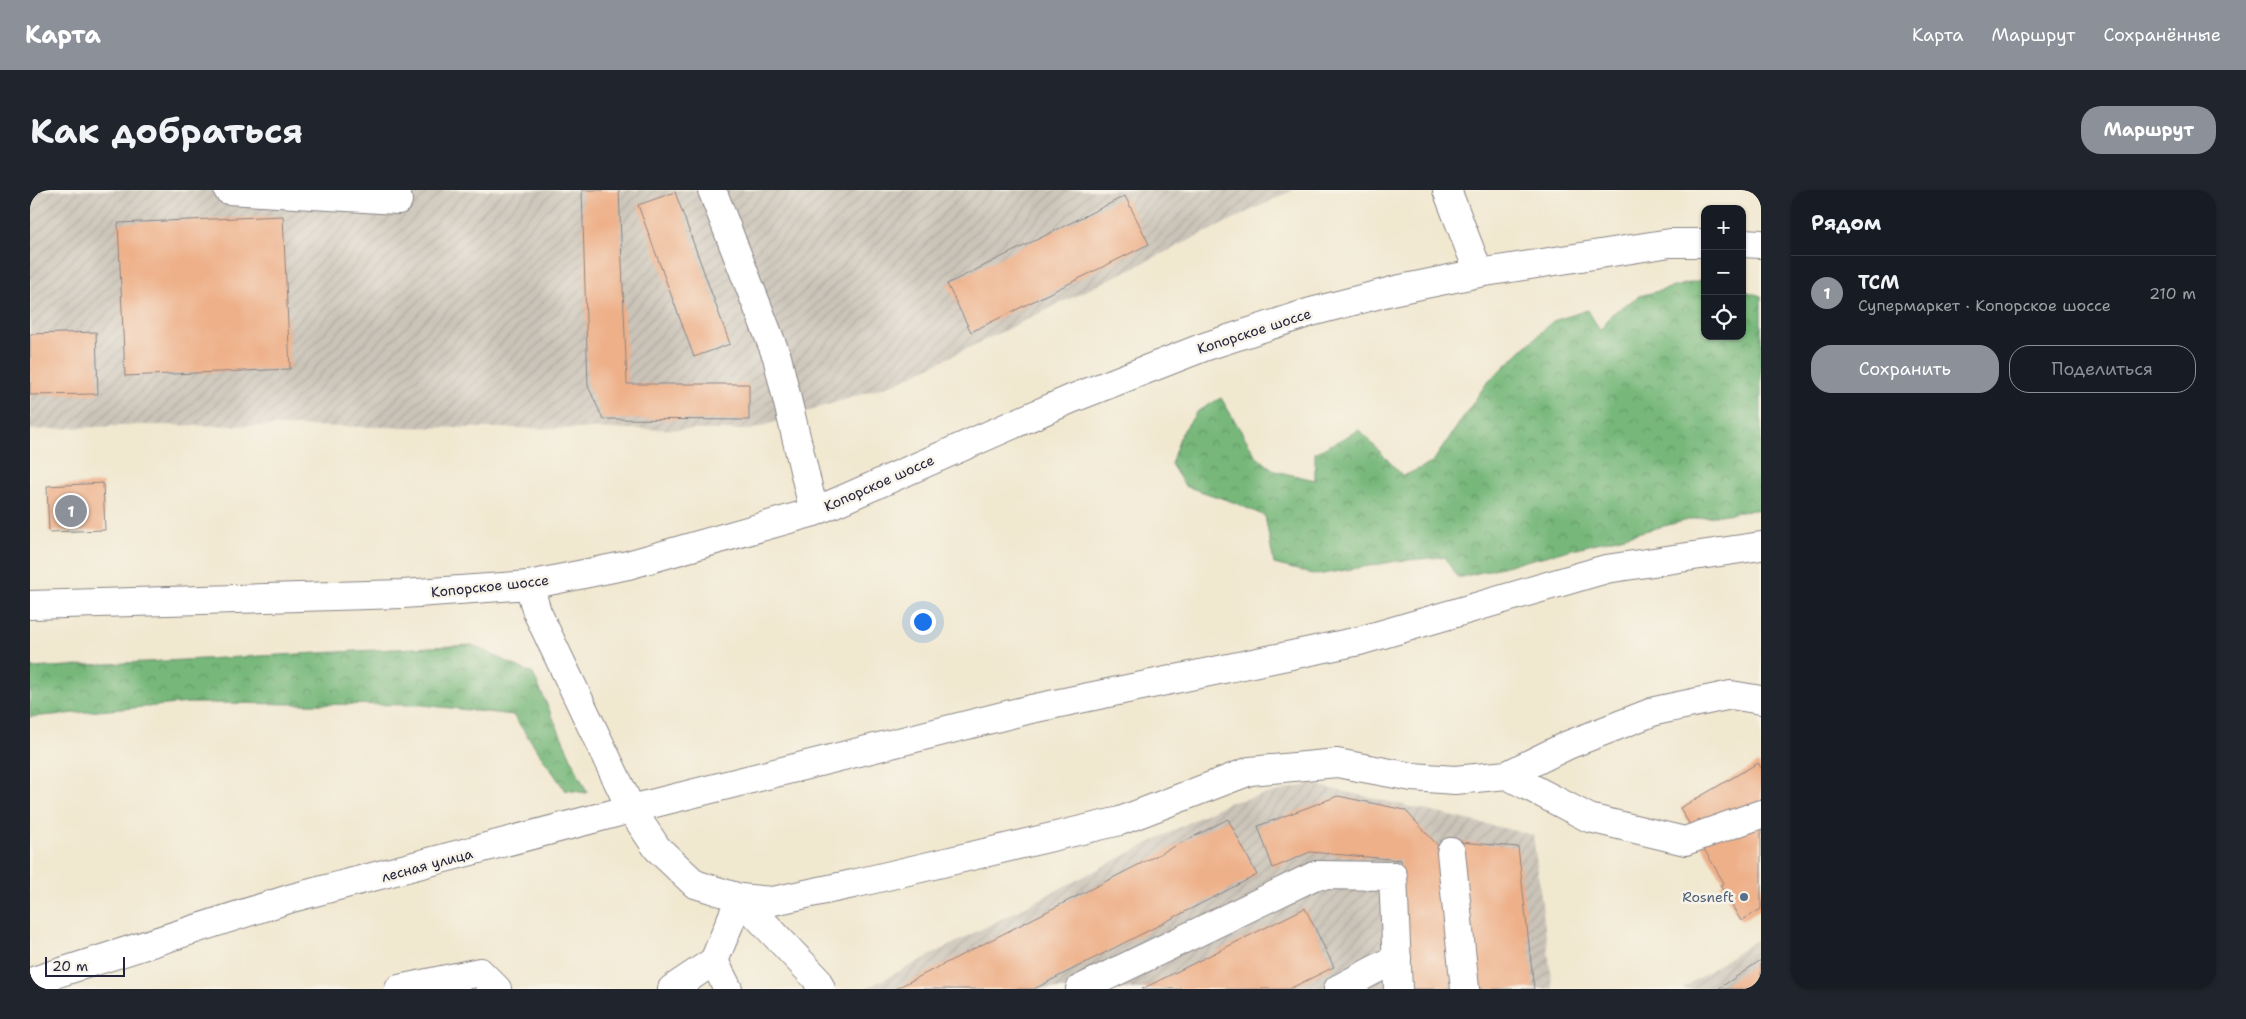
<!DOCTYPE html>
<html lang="ru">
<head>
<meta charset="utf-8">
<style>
	:root { --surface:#171b24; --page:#20242c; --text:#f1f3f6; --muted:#9ea1a6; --line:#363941; --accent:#8c9099 }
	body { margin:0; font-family:"Shantell Sans",sans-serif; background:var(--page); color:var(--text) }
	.controls { position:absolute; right:15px; top:15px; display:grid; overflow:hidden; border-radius:10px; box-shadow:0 1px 4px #0004 }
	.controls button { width:45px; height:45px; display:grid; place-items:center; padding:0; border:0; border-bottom:1px solid var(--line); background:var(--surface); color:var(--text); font:25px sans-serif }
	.scale { position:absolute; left:15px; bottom:12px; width:80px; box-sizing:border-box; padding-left:5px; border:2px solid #22223b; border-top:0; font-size:14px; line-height:18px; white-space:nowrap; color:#22223b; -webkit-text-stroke:4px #f7f3e8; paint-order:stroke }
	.you { position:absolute; left:892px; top:431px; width:18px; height:18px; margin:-12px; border:4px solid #fff; border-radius:50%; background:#1a73e8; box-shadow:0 0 0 8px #1a73e833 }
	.badge { display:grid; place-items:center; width:32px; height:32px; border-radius:50%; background:var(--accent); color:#fff; font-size:16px; font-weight:700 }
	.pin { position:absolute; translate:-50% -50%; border:2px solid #fff; box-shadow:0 1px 5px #0006 }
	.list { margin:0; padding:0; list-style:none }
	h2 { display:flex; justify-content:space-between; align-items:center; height:65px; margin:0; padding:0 20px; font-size:21px }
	h2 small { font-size:16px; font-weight:400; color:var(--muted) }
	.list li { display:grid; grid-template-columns:32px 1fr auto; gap:15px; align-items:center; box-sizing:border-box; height:75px; padding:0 20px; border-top:1px solid var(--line) }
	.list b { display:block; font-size:19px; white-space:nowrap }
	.list p { margin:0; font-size:16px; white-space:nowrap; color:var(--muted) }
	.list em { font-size:16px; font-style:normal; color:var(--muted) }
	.actions { display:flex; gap:10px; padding:15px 20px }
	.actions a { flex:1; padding:11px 0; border:1px solid var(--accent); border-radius:20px; text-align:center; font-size:18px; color:var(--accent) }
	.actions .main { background:var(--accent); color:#fff }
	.icon { flex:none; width:28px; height:28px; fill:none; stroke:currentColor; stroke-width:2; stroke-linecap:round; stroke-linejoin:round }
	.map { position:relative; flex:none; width:1731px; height:799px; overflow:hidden; border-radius:20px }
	header { display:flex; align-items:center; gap:30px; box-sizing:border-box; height:70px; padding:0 25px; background:var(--accent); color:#fff }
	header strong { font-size:24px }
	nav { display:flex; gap:28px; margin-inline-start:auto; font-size:18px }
	.intro { display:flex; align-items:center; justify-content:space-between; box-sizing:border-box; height:120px; padding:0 30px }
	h1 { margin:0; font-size:35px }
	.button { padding:12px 22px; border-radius:20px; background:var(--accent); color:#fff; font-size:18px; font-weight:700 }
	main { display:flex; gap:30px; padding:0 30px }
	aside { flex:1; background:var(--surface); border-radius:20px; box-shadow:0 1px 4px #0004 }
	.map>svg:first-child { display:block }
</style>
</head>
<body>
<header>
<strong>Карта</strong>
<nav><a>Карта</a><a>Маршрут</a><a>Сохранённые</a></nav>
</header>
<div class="intro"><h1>Как добраться</h1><a class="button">Маршрут</a></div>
<main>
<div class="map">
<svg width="1731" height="799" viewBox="0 0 1731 799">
	<defs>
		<pattern id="industrial-furrows" width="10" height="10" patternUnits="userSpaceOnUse" patternTransform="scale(1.25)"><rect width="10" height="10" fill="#cac3b8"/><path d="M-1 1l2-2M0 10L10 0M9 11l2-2" fill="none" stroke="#ada79f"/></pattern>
		<pattern id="forest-crowns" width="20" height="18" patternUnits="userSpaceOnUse" patternTransform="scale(1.25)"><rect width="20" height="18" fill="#77b87a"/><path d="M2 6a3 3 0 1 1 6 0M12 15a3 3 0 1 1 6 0" fill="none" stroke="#619565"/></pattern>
	</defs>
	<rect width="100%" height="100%" fill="#f7f3e8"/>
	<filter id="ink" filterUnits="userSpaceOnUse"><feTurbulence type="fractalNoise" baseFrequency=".02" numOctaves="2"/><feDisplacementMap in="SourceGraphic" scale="10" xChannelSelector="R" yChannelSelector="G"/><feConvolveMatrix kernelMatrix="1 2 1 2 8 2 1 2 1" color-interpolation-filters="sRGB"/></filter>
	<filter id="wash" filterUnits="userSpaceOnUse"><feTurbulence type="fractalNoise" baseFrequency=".0096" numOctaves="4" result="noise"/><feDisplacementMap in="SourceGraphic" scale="20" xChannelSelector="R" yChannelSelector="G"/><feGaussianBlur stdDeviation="1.12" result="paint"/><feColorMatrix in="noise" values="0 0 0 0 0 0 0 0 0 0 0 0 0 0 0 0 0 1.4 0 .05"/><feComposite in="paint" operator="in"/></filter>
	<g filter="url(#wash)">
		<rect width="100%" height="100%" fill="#f1e8d0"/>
		<g fill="url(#industrial-furrows)">
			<polygon points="0,0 1263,0 866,193 720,240 108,235 0,240"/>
			<polygon points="1281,594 1503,645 1523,799 835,799 1197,613"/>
			<polygon points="1731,747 1731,799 1652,799"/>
		</g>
		<g fill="url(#forest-crowns)" stroke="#4c6d5a">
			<polygon points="1675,89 1675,146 1712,146 1712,100 1731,106 1731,319 1662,329 1428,388 1414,367 1367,371 1287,385 1244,374 1235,326 1203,312 1155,296 1141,274 1151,244 1168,221 1191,208 1226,266 1245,281 1285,290 1285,263 1329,240 1373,286 1402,273 1456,194 1523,131 1558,120 1570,141 1582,124 1609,106"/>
			<polygon points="442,455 503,484 557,603 535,600 483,525 393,515 159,513 0,527 0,478"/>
		</g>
		<g id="blocks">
			<g fill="#eeb089">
				<polygon points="552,0 589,0 597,194 719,194 719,230 573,229 558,196"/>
				<polygon points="645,2 700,154 664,167 608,15"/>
				<polygon points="1095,6 1119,54 941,142 917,94"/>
				<polygon points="253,26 260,179 95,186 88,33"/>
				<polygon points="66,142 68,204 0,205 0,144"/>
				<polygon points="73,293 75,340 19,342 17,296"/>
				<polygon points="1728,573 1731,578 1731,719 1711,731 1690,695 1694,693 1650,618"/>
				<polygon points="1308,606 1375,620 1413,661 1421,799 1378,799 1371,670 1280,662 1243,678 1228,636"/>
				<polygon points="1198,629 1227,685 1004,799 865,799"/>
				<polygon points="1430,652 1488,657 1504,799 1448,799"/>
				<polygon points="1275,718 1304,777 1259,799 1112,799"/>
				<polygon points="1731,770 1731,799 1688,799"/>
			</g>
		</g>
	</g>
	<g filter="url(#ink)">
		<use href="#blocks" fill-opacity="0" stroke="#8a8586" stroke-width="1"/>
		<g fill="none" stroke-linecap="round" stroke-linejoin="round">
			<g stroke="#8a8586" stroke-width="30">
				<g id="minor">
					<polyline points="198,0 368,10"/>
					<polyline points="682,0 747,167 784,322"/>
					<polyline points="1417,0 1449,83"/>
					<polyline points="499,395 507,422 601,619 627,658 665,694 710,708 743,711 823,694 1090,631 1220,581 1307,573 1382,587 1425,590 1477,585 1538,555 1625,521 1701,505 1731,510"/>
					<polyline points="1477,585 1559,628 1655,651 1731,624"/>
					<polyline points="1421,662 1435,799"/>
					<polyline points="684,771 698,799"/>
					<polyline points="0,792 262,708 601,619 1001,519 1329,451 1576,379 1731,356"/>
					<polyline points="369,799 450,782 467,799"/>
					<polyline points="642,799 684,771 710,708 786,788 791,799"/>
					<polyline points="1050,799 1286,685 1363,686 1368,799"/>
					<polyline points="1308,799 1367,768"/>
				</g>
			</g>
			<g stroke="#8a8586" stroke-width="30">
				<g id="major">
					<polyline points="1712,53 1731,54"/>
					<polyline points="0,415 373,404 499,395 598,375 784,322 1041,209 1174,157 1281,122 1366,100 1449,83 1640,53 1675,53"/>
				</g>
			</g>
			<use href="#minor" stroke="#fff" stroke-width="28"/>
			<use href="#major" stroke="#fff" stroke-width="28"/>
		</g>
	</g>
	<circle fill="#5c6f8a" stroke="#f7f3e8" stroke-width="2" cx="1714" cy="707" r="5"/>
	<g text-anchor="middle" stroke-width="5" stroke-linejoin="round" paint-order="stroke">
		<g font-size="14" fill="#22223b" stroke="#f7f3e8">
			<text transform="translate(1224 141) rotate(-18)" y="5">Копорское шоссе</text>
			<text transform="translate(849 293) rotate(-24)" y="5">Копорское шоссе</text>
			<text transform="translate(460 396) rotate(-6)" y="5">Копорское шоссе</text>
			<text transform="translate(397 675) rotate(-15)" y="5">лесная улица</text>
		</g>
		<g font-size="14" fill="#4e5e75" stroke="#f7f3e8" text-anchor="end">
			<text x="1704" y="712">Rosneft</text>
		</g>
	</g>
</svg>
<div class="controls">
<button>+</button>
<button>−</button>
<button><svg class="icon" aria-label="locate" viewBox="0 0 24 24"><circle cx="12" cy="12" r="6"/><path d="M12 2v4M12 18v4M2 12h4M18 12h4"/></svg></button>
</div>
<div class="scale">20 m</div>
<div class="you"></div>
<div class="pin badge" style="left:41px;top:321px">1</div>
</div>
<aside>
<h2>Рядом<small></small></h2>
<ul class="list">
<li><span class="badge">1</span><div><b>ТСМ</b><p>Супермаркет · Копорское шоссе</p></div><em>210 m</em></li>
</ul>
<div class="actions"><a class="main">Сохранить</a><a>Поделиться</a></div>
</aside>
</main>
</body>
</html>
